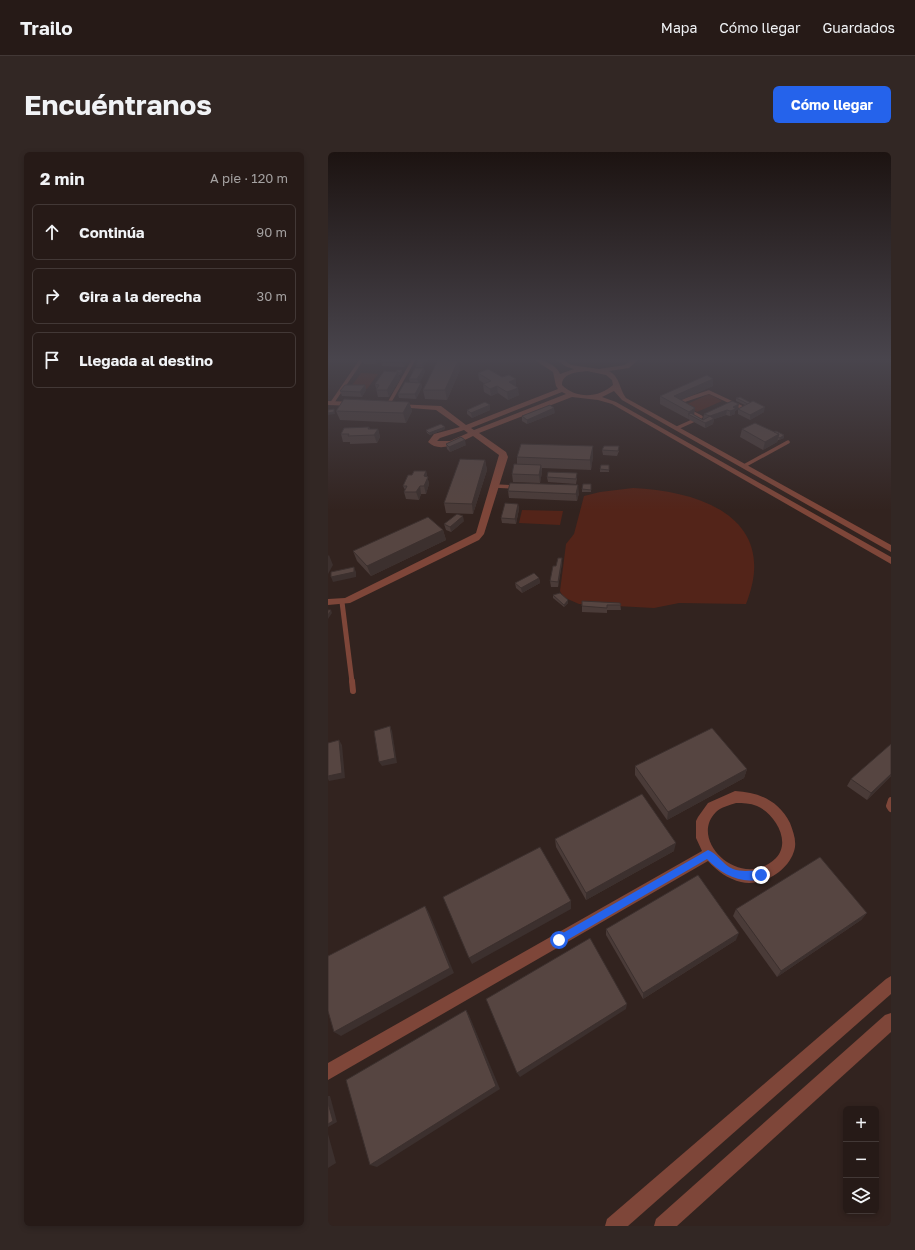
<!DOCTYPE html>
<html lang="es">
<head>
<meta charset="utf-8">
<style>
	:root { --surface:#261a17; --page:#322724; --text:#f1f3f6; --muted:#a4a1a1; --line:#423836; --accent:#2563eb }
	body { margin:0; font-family:"Golos Text",sans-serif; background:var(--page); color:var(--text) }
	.controls { position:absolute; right:12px; bottom:12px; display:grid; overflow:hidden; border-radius:6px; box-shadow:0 2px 6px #0003 }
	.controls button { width:36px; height:36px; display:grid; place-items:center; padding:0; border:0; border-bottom:1px solid var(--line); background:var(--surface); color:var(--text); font:20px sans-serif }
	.stop { position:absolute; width:12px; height:12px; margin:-9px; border:3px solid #2563eb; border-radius:50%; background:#fff }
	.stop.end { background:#2563eb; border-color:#fff; box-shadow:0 1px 4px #0008 }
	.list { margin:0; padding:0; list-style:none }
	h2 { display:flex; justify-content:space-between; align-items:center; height:52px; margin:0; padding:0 16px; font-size:17px }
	h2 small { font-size:13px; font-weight:400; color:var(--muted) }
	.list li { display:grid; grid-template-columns:26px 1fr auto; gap:12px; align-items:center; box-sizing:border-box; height:56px; margin:0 8px 8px; padding:0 8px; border:1px solid var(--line); border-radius:6px }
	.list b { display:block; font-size:15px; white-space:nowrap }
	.list em { font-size:13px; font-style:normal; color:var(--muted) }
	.icon { flex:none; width:22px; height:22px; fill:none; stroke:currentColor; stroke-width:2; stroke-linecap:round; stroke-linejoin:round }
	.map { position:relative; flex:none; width:563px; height:1074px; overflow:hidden; border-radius:6px }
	header { display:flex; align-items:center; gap:24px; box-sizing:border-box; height:56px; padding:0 20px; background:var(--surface); border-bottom:1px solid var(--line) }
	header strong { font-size:19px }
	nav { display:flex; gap:22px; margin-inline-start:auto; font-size:14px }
	.intro { display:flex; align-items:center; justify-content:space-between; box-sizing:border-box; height:96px; padding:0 24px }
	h1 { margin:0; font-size:28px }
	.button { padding:10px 18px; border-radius:6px; background:var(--accent); color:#fff; font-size:14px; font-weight:700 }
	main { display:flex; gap:24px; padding:0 24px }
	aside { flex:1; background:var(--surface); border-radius:6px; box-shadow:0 2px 6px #0003 }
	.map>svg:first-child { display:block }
</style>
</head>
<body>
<header>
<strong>Trailo</strong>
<nav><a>Mapa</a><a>Cómo llegar</a><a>Guardados</a></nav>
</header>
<div class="intro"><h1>Encuéntranos</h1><a class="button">Cómo llegar</a></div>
<main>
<aside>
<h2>2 min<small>A pie · 120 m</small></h2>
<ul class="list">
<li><svg class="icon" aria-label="ahead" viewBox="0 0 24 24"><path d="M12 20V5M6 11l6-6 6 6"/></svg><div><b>Continúa</b></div><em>90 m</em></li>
<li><svg class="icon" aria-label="right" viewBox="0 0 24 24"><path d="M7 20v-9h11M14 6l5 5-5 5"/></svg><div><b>Gira a la derecha</b></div><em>30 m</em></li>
<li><svg class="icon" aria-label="arrive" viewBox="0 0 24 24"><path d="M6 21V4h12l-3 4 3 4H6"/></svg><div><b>Llegada al destino</b></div></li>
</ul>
</aside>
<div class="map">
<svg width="563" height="1074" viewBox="0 0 563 1074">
	<rect width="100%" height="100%" fill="#32231f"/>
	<g fill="#532419">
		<polygon points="33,221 50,222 39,237 22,236"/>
		<polygon points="381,242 394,249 369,260 357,253"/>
		<path d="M305,336C374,339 452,367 418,452L351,451L326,456L251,452L235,445L232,439L238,392L246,382L256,344L272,340Z"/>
		<polygon points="194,358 235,359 232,373 191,371"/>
	</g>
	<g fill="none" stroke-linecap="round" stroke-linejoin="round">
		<g stroke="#7e4639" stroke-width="3.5">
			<polyline points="4,251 34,207"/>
			<polyline points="60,253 86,207"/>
			<polyline points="373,265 354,255 352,252 354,249 381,240 413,255"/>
			<polyline points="349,276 369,267"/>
			<polyline points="416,314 460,290"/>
			<polyline points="167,334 187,335"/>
		</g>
		<polyline stroke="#7e4639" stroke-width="5" points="14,450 24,530"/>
		<g stroke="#7e4639" stroke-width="6">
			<polyline points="24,529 25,539"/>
			<polyline points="563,648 561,654 563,657"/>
		</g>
		<g fill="#7e4639" fill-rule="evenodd">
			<path d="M205,207C214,207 229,213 232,222L246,217L239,215L226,207H234L243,213L271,217L297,213L304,207H311L301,216L281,219C292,225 291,236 298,246L563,393V400L294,248L286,239L274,245L288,250L563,405V412L284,252L270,248L244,245L151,281L178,300L180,305L156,382L151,388L22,451L0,453V447L17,446L148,381L171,303L145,284C132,290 112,302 100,290L106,282L132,275L108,258L69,255L65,253L67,252L113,254L138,273L230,237L228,234L225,220ZM259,219L278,223L284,228L285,233C271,246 248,247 234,233C234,221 249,220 259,219ZM234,240L238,242L146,278L143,276ZM136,278L140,281L122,289H109L112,286Z"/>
			<polygon points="0,249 27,250 31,252 27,254 0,253"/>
			<path d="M407,639C431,640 451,649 462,671C465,679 468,687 467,695C463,718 435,735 413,730C400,727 389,719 380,709L0,928V911L374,699L368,686V669L370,665L380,651ZM408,651C415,651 422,651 429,654C446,661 464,689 448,706C414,740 359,689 388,660C393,655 402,653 408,651Z"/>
			<polygon points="563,824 563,842 300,1074 277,1074 279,1067 558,827"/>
			<polygon points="563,861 563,880 349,1074 326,1074 328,1067 557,863"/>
		</g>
	</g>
	<g fill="#4a3b38">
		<polygon points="34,207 51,207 48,212 36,212"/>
		<polygon points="55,207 81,207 81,208 76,215 54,214 53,210"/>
		<polygon points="91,207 98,207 99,209 95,215 88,215 88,213"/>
		<polygon points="96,216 97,220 91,231 93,231 94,235 88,247 71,246 70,242 82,230 81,227"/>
		<polygon points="74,218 74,220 72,223 71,223 72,227 61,245 50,245 47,232"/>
		<polygon points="132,218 119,248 97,247 95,238"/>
		<polygon points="150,221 188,227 188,234 191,243 180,248 170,241 163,244 156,240 155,232 157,232 151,228"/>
		<polygon points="385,227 385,234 352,248 366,263 375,268 376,267 375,267 376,262 404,249 410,257 407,259 407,262 402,264 398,263 386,267 385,272 377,276 332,252 332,244"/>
		<polygon points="37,233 38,238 34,245 14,244 12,239"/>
		<polygon points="408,246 436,260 422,268 410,262 410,257 417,253 408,249"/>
		<polygon points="81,250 84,259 78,271 12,268 8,259"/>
		<polygon points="162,253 162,258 144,266 139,262 139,258"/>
		<polygon points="227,261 199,272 194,269 194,264"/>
		<polygon points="41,275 42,277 50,277 52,285 49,291 22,292 22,290 15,290 13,282"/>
		<polygon points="117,275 117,277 102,283 99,281 98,278"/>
		<polygon points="414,277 446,280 456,283 456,286 451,288 450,288 449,290 435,298 412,285"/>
		<polygon points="118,292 138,293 122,300 119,297"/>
		<polygon points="265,294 265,304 263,318 214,316 214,320 212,331 185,330 184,322 189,312 189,305"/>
		<polygon points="274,298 291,299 289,304 275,303"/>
		<polygon points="157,308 159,318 145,362 118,361 116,351"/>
		<polygon points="281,313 281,320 272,320 272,317"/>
		<polygon points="98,319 101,332 98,342 93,342 91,348 78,347 76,340 77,338 75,334 84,323"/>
		<polygon points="219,325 249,326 248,332 220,330"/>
		<polygon points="263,332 263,340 254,340 254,337"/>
		<polygon points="180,339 251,341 249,349 181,346"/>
		<polygon points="190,352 191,357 188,372 174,371 173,366"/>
		<polygon points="136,369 123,380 118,378 116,372"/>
		<polygon points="115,378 118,388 43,424 29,409 25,399"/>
		<polygon points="234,406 234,411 230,435 223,435 222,429 228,414"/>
		<polygon points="211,426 212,431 194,441 188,436 187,431"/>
		<polygon points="225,443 240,448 240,451 236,455 225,446"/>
		<polygon points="292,451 293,458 279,458 279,461 254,460 254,454"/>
		<polygon points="563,592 563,624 539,648 519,634 523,627"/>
		<polygon points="307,614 419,617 416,626 339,668 307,623"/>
		<polygon points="227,687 346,699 258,748 228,695"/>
		<polygon points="408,757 539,761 533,768 449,825 405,764"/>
		<polygon points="278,777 408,788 315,847 278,783"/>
	</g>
	<g fill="#3c302e">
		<polygon points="47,207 51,207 48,212 47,208"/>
		<polygon points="77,207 81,207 81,208 76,215 75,211"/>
		<polygon points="98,207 99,209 95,215 94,213"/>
		<polygon points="130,209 132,218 119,248 117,238"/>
		<polygon points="96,216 97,220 91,232 89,227"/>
		<polygon points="74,218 74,220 72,223 72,221"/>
		<polygon points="70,220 72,227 61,245 59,238"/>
		<polygon points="188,227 188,234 182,237 181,230"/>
		<polygon points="385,227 385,234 345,252 346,244"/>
		<polygon points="93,231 94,235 88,247 87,242"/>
		<polygon points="37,233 38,238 34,245 32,240"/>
		<polygon points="169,234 170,241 163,244 162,237"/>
		<polygon points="190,236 191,243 180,248 179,240"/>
		<polygon points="81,250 84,259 78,271 75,261"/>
		<polygon points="411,252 410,257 407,259 407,262 402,264 402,259 405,255"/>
		<polygon points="162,253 162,258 144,266 143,261"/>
		<polygon points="437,255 436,260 422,268 422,263"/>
		<polygon points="226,256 227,261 199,272 199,268"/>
		<polygon points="367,256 366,264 360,262 360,267 361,260"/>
		<polygon points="6,257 7,262 0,263 0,261"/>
		<polygon points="399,258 398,263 381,269 382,264"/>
		<polygon points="386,267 385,272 377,276 377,271"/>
		<polygon points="117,275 117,277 102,283 101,281"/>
		<polygon points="50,277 52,285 49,291 46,283"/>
		<polygon points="451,282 449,290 435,298 437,290"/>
		<polygon points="456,283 456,286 451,288 452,286"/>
		<polygon points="137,288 138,293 122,300 121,295"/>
		<polygon points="265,294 265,304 263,318 262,308"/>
		<polygon points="157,308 159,318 145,362 144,352"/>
		<polygon points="213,313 214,320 212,331 211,323"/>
		<polygon points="98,319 101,332 98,342 96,334 96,324"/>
		<polygon points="250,333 251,341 249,349 248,342"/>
		<polygon points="92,334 93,342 91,348 88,340"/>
		<polygon points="190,352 191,357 188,372 187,367"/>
		<polygon points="135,364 136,369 123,380 122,375"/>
		<polygon points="115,378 118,388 43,424 39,414"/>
		<polygon points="1,403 5,413 0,422 0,404"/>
		<polygon points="234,406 234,411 230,435 230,430"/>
		<polygon points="26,415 28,420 28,425 5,430 3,425"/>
		<polygon points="211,426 212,431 194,441 193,436"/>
		<polygon points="240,448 240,451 236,455 236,453"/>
		<polygon points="3,458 4,461 0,467 0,463"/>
		<polygon points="62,574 64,579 69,611 54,614 51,610"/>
		<polygon points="11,588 14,593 17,626 1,629 0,627 0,624"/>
		<polygon points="419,617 416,626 339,668 340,660"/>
		<polygon points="563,622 563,624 539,648 543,641"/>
		<polygon points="348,691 346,699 258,748 258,741"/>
		<polygon points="243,749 243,757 144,812 141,806"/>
		<polygon points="97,754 101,761 126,821 13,884 6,880"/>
		<polygon points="539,761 533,768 449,825 453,819"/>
		<polygon points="411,781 408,788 315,847 315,841"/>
		<polygon points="299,852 298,857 192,925 189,921"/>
		<polygon points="138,858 141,863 172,937 49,1015 42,1013"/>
		<polygon points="0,944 2,944 9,970 0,975"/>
		<polygon points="0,982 8,1011 0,1016"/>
	</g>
	<g fill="#564541" stroke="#3c302e">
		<polygon points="55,207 77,207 75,211 53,210"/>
		<polygon points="91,207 98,207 94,213 88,213"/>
		<polygon points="110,208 130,209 117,238 95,238"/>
		<polygon points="87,216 96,216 89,227 81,227"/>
		<polygon points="160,217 174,225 181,223 188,227 181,230 190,236 179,240 169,234 162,237 155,232 163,229 150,221"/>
		<polygon points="69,218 74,218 72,221 71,221 70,220 67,220"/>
		<polygon points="56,219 70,220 59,238 48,238 51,233 47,232"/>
		<polygon points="379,223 385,227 346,244 367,256 361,260 332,244"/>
		<polygon points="77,230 93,231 87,242 70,242"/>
		<polygon points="17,233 37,233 32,240 12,239"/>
		<polygon points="412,245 423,251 420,252 408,246"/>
		<polygon points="16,247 81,250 75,261 8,259"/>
		<polygon points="404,249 411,252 405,255 408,257 402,259 399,258 382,264 386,267 377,271 360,262 363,261 375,268 382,264 376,262"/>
		<polygon points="425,249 437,255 422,263 410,257"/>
		<polygon points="157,250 162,253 143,261 139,258"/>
		<polygon points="222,253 226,256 199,268 194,264"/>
		<polygon points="6,257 6,260 0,261 0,258"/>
		<polygon points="427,271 451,282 437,290 414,277"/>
		<polygon points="113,272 117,275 101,281 98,278"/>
		<polygon points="41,275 40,277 50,277 46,283 20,284 21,282 13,282 16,276"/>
		<polygon points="448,279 456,283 452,286 450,285 451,282 446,280"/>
		<polygon points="133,285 137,288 121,295 118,292"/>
		<polygon points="193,292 265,294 262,308 189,305"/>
		<polygon points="276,294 291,294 290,299 274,298"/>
		<polygon points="132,307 157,308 144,352 116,351"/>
		<polygon points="186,312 213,313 211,323 184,322"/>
		<polygon points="273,313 281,313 281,318 272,317"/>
		<polygon points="86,319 98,319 96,324 100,325 96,334 92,334 88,340 76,340 79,334 75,334 80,323 84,323"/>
		<polygon points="220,320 249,321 248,327 219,325"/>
		<polygon points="182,331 250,333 248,342 180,339"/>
		<polygon points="255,332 263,332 263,338 254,337"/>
		<polygon points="177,351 190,352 187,367 173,366"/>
		<polygon points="129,362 135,364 122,375 116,372"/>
		<polygon points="100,365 115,378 39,414 25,399"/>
		<polygon points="230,406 234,406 230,430 222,429 225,414 228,414"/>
		<polygon points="26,415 26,420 3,425 3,420"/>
		<polygon points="206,421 211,426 193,436 187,431"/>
		<polygon points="232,441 240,448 236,453 225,443"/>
		<polygon points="254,449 292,451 293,453 279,453 279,456 254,454"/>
		<polygon points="0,458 3,458 0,463"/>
		<polygon points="62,574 67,606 51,610 46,579"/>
		<polygon points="384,576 419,617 340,660 307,614"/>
		<polygon points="11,588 14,621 0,624 0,591"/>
		<polygon points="563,592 563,622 543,641 523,627"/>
		<polygon points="314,642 348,691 258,741 227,687"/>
		<polygon points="212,695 243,749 141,806 115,745"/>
		<polygon points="492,705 539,761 453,819 408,757"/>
		<polygon points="370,723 411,781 315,841 278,777"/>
		<polygon points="97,754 122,816 6,880 0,859 0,804"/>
		<polygon points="262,786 299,852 189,921 158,847"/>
		<polygon points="138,858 168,934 42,1013 18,928"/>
		<polygon points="0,951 5,969 0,972"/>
	</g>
	<linearGradient id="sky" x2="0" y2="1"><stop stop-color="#1c1311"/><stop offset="0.58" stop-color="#49454d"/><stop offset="1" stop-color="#49454d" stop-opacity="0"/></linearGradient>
	<rect width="563" height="358" fill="url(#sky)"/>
	<path fill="#2563eb" d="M380,698C390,702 395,713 405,717C415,721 427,717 436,720V726C415,734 393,722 379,707L234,791H228V785Z"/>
</svg>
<div class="controls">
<button>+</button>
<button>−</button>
<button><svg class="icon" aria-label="layers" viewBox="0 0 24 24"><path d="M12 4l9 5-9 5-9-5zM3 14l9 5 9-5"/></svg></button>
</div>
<div class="stop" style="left:231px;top:788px"></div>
<div class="stop end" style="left:433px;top:723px"></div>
</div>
</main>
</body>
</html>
